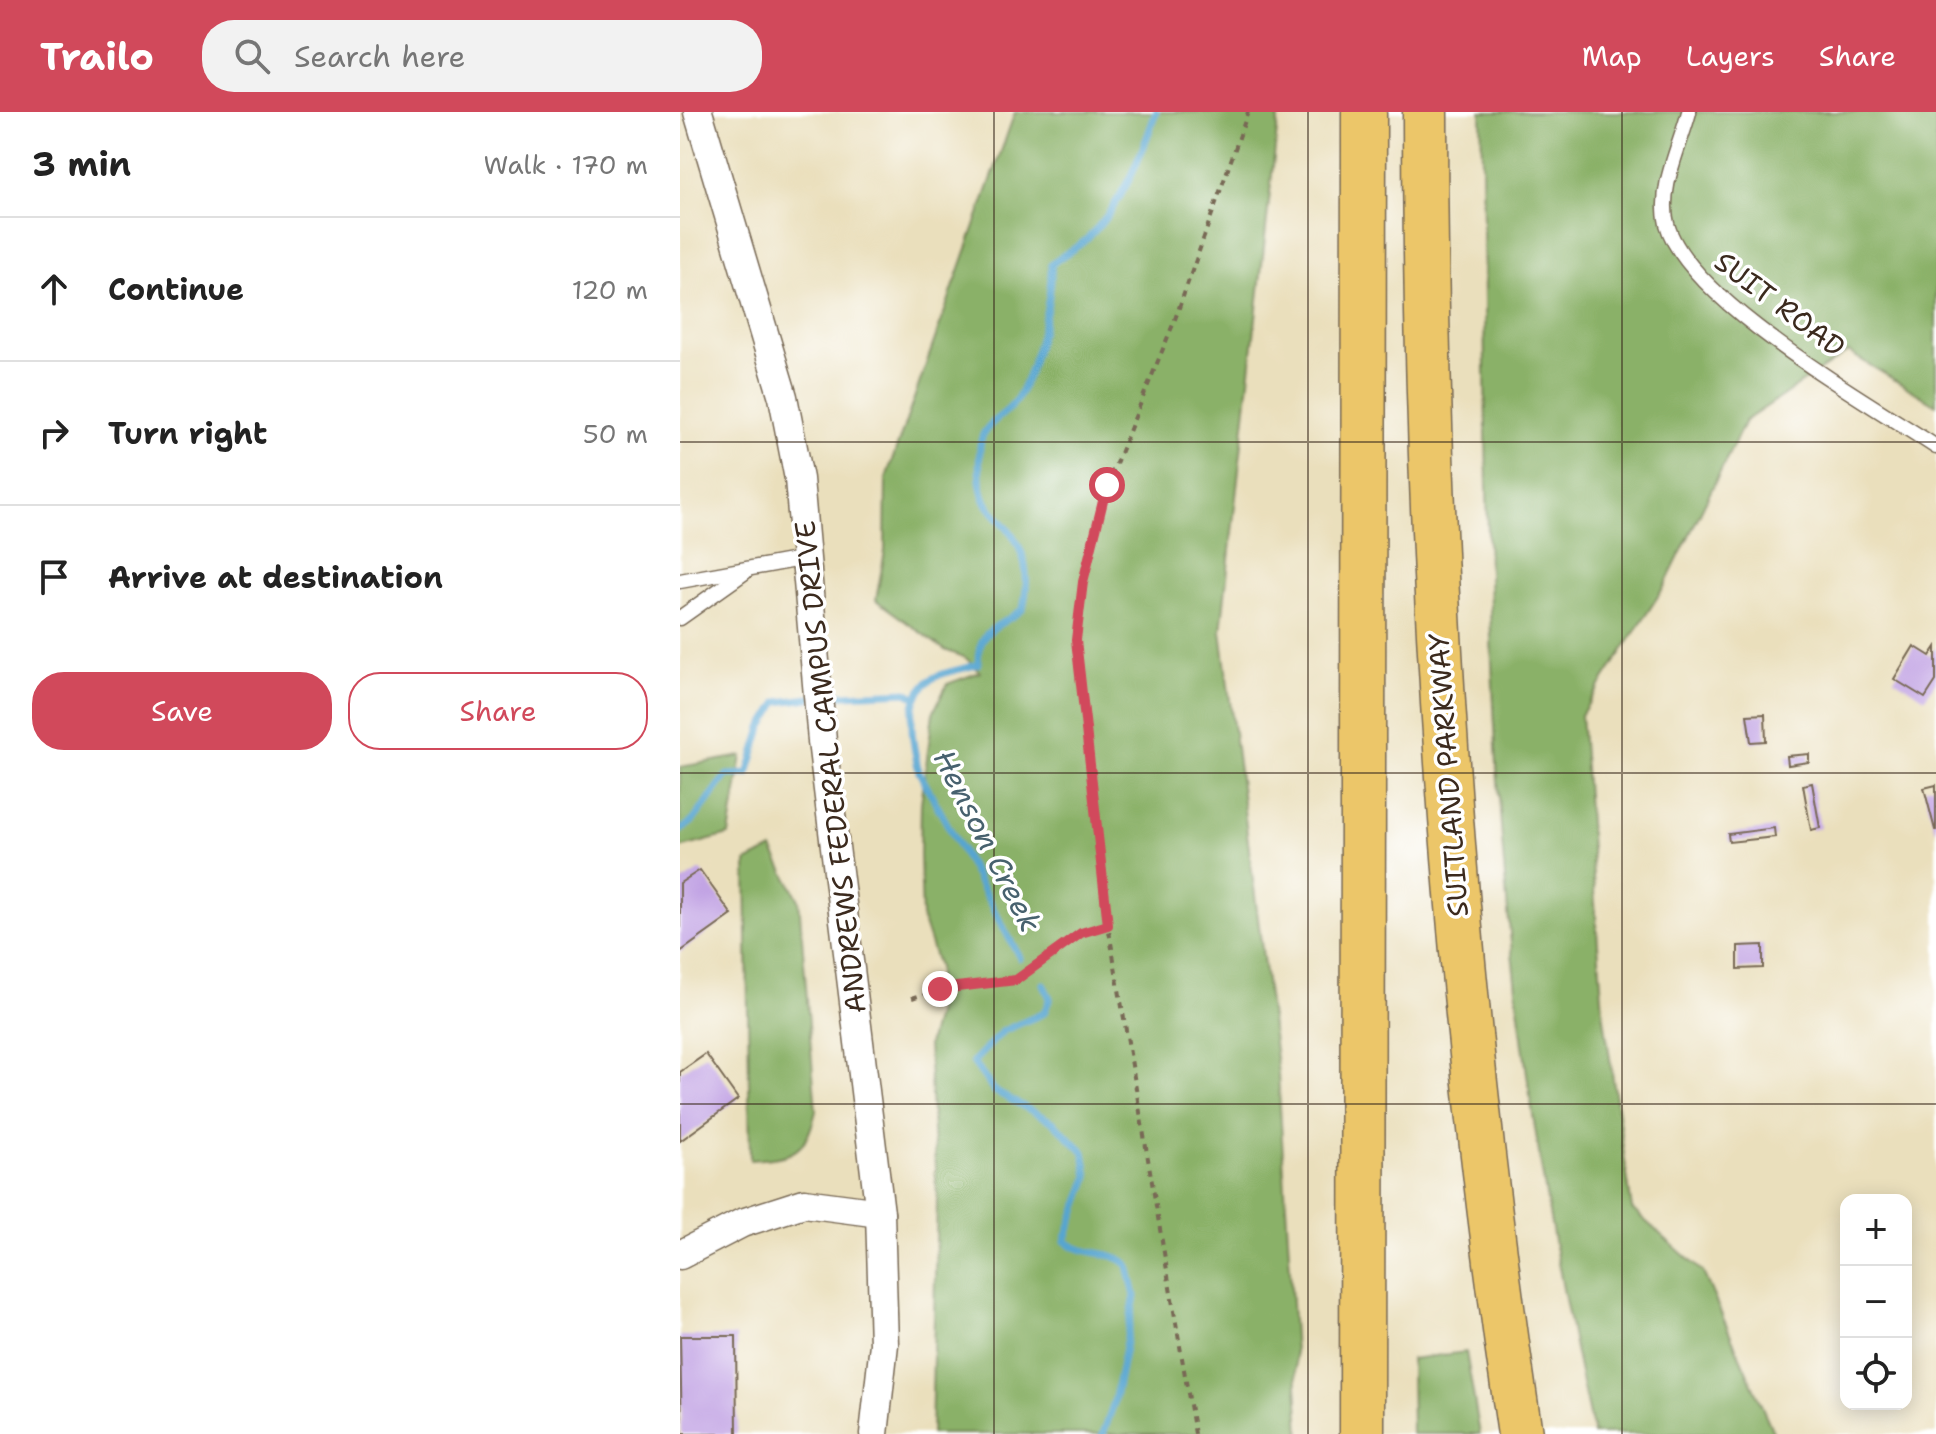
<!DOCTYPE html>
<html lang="en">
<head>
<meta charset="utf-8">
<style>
	:root { --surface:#fff; --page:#f2f2f2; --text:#222; --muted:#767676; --line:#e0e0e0; --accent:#d1495b }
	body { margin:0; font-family:"Shantell Sans",sans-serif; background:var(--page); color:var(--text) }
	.controls { position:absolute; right:24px; bottom:24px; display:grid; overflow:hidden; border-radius:16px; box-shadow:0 4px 20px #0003 }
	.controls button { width:72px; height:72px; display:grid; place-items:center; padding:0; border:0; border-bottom:2px solid var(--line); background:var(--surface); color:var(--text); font:40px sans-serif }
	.stop { position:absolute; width:24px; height:24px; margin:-18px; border:6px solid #d1495b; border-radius:50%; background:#fff }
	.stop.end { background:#d1495b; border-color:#fff; box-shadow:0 2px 8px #0008 }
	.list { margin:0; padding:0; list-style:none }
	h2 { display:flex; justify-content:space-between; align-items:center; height:104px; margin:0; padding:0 32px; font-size:34px }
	h2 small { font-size:26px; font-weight:400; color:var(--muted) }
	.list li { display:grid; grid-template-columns:52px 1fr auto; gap:24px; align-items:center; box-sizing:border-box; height:144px; padding:0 32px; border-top:2px solid var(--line) }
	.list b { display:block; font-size:30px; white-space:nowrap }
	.list em { font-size:26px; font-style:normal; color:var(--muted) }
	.actions { display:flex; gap:16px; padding:24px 32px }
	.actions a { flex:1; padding:18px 0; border:2px solid var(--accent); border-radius:32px; text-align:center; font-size:28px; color:var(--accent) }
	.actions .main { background:var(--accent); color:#fff }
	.icon { flex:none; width:44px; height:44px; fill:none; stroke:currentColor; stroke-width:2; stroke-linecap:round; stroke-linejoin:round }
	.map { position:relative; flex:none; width:1256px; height:1322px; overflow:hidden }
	header { display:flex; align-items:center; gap:48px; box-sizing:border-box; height:112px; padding:0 40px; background:var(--accent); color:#fff }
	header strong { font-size:38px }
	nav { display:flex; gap:44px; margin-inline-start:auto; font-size:28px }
	.search { width:560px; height:72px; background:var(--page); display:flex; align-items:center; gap:20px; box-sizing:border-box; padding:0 28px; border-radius:32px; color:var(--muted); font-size:30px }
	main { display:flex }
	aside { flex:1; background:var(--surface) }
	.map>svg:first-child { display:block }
</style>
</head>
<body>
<header>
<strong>Trailo</strong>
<div class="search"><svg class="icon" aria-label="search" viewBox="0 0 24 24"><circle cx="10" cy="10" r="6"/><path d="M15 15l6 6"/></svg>Search here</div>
<nav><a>Map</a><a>Layers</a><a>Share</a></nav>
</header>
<main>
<aside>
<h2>3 min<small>Walk · 170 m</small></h2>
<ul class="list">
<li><svg class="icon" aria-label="ahead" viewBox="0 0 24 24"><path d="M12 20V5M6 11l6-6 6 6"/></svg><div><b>Continue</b></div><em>120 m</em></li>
<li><svg class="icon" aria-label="right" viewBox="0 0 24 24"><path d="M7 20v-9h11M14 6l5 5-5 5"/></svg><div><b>Turn right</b></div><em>50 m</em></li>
<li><svg class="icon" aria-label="arrive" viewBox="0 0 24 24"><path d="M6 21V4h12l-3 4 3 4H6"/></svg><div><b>Arrive at destination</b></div></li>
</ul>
<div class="actions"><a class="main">Save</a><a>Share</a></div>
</aside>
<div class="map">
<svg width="1256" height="1322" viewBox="0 0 1256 1322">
	<rect width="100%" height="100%" fill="#fff"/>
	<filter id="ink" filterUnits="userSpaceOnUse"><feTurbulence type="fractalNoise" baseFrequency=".0125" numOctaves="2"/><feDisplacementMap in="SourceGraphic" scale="16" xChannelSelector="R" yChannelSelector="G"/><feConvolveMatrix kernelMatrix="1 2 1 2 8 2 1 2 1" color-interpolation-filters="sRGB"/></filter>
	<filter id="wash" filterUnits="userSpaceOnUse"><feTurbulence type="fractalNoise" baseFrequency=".006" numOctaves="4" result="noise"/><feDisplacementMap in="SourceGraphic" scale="32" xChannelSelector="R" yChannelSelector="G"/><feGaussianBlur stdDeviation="1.8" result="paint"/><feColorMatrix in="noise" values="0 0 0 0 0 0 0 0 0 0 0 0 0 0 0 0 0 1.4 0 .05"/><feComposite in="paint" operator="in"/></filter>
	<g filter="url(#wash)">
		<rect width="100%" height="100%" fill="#eadfbc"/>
		<g fill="#8ab167" stroke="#626e42" stroke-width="2">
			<polygon points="335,0 599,0 541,519 598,962 620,1322 251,1322 257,1087 248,933 257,899 258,855 242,806 240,743 241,691 253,601 267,572 300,560 286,546 265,538 196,488 205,439 206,366"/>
			<path d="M801,0H1256V293L1168,240L1065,309L984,475L901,603L923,899L952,1097L1023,1160L1094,1322H913C878,1163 849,1003 832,841C803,562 807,280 801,0Z"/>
			<polygon points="62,644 49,723 0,736 0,655"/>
			<path d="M92,737L119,788L136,999C125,1043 113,1045 70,1048L66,750Z"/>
			<polygon points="786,1240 800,1322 732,1322 731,1247"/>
		</g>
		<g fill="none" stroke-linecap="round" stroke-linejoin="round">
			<g stroke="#56a5d0" stroke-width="7">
				<polyline points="143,584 227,580 236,586"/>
				<polyline points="0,719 13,709 47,663 68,662 82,616 98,590 130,586"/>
				<path d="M340,846L239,660C232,630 222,584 255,565C266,559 285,557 298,552C298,515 317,517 343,497C350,465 347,437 324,412C318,405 308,396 305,388C298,372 299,350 300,334C302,310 326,305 337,287C354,258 373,186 371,153C382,142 396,137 407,127C443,91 460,47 476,0"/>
				<path d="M363,872L370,886L364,901L323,919L293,950L314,979L373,1010L404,1040L408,1065L385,1129C407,1146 430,1136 448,1153L455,1184L434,1291L423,1322"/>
			</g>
		</g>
		<g id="blocks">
			<g fill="#c2a4e4">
				<polygon points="1234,534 1250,544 1256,535 1256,569 1245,586 1214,567"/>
				<polygon points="1085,602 1086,629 1071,630 1067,603"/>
				<polygon points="1129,642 1129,650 1108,653 1107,644"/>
				<polygon points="1132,671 1140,716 1131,718 1123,673"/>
				<polygon points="1256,673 1256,718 1255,718 1244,676"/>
				<polygon points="1094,716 1095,725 1049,730 1048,722"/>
				<polygon points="20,758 52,803 0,840 0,771"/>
				<polygon points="1083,833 1083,856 1058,857 1058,834"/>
				<polygon points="26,942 58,987 0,1029 0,960"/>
				<polygon points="0,1224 56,1224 57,1322 2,1322"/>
			</g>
		</g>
	</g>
	<g filter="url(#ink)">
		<use href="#blocks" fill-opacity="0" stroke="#786955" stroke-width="2"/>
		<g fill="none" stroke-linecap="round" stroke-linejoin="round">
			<g stroke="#786955" stroke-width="17">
				<g id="lane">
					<path d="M1009,0C1000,35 978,76 987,112C1007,188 1190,291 1256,335"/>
					<polyline points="0,469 127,446"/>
					<polyline points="0,506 65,460"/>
				</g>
			</g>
			<g stroke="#786955" stroke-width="31">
				<g id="street">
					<polyline points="18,0 103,285 119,367 142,629 200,1101 204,1232 194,1322"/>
					<polyline points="0,1143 62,1111 124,1091 200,1101"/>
				</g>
			</g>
			<g stroke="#786955" stroke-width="47">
				<g id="highway">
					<path d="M745,0C745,442 774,884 840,1322"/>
					<polyline points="682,1322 684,0"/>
				</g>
			</g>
			<g stroke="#786955" stroke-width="4" stroke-dasharray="6 6" stroke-linecap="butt">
				<polyline points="232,886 260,877 336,868 401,821 427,813"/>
				<polyline points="515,1322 428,813 396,528 403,470 427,373 494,210 568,0"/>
			</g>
			<use href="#lane" stroke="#fff" stroke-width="14"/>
			<use href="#street" stroke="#fff" stroke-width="28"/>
			<use href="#highway" stroke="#ecc669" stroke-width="44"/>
		</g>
	</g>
	<g fill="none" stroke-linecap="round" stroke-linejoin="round" filter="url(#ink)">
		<polyline stroke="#d1495b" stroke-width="10" points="260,877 336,868 401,821 428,813 396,528 403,470 427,373"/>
	</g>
	<path fill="none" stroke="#3b2a1e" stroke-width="2" stroke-opacity="0.55" d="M314,0V1322M628,0V1322M942,0V1322M0,330H1256M0,661H1256M0,992H1256"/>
	<g text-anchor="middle" stroke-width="7" stroke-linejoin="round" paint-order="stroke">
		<g font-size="28" fill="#3b2a1e" stroke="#fff">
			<text transform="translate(1100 192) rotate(37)" y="10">SUIT ROAD</text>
			<text transform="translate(150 655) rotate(-96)" y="10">ANDREWS FEDERAL CAMPUS DRIVE</text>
			<text transform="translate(768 663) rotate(-94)" y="10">SUITLAND PARKWAY</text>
		</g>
		<g font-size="30" font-style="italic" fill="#47616e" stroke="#fff">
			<text transform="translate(307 729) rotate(63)" y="10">Henson Creek</text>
		</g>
	</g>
</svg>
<div class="controls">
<button>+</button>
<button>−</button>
<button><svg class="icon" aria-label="locate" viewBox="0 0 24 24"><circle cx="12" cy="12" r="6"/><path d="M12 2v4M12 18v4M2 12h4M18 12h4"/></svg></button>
</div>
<div class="stop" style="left:427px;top:373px"></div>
<div class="stop end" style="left:260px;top:877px"></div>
</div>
</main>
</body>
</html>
